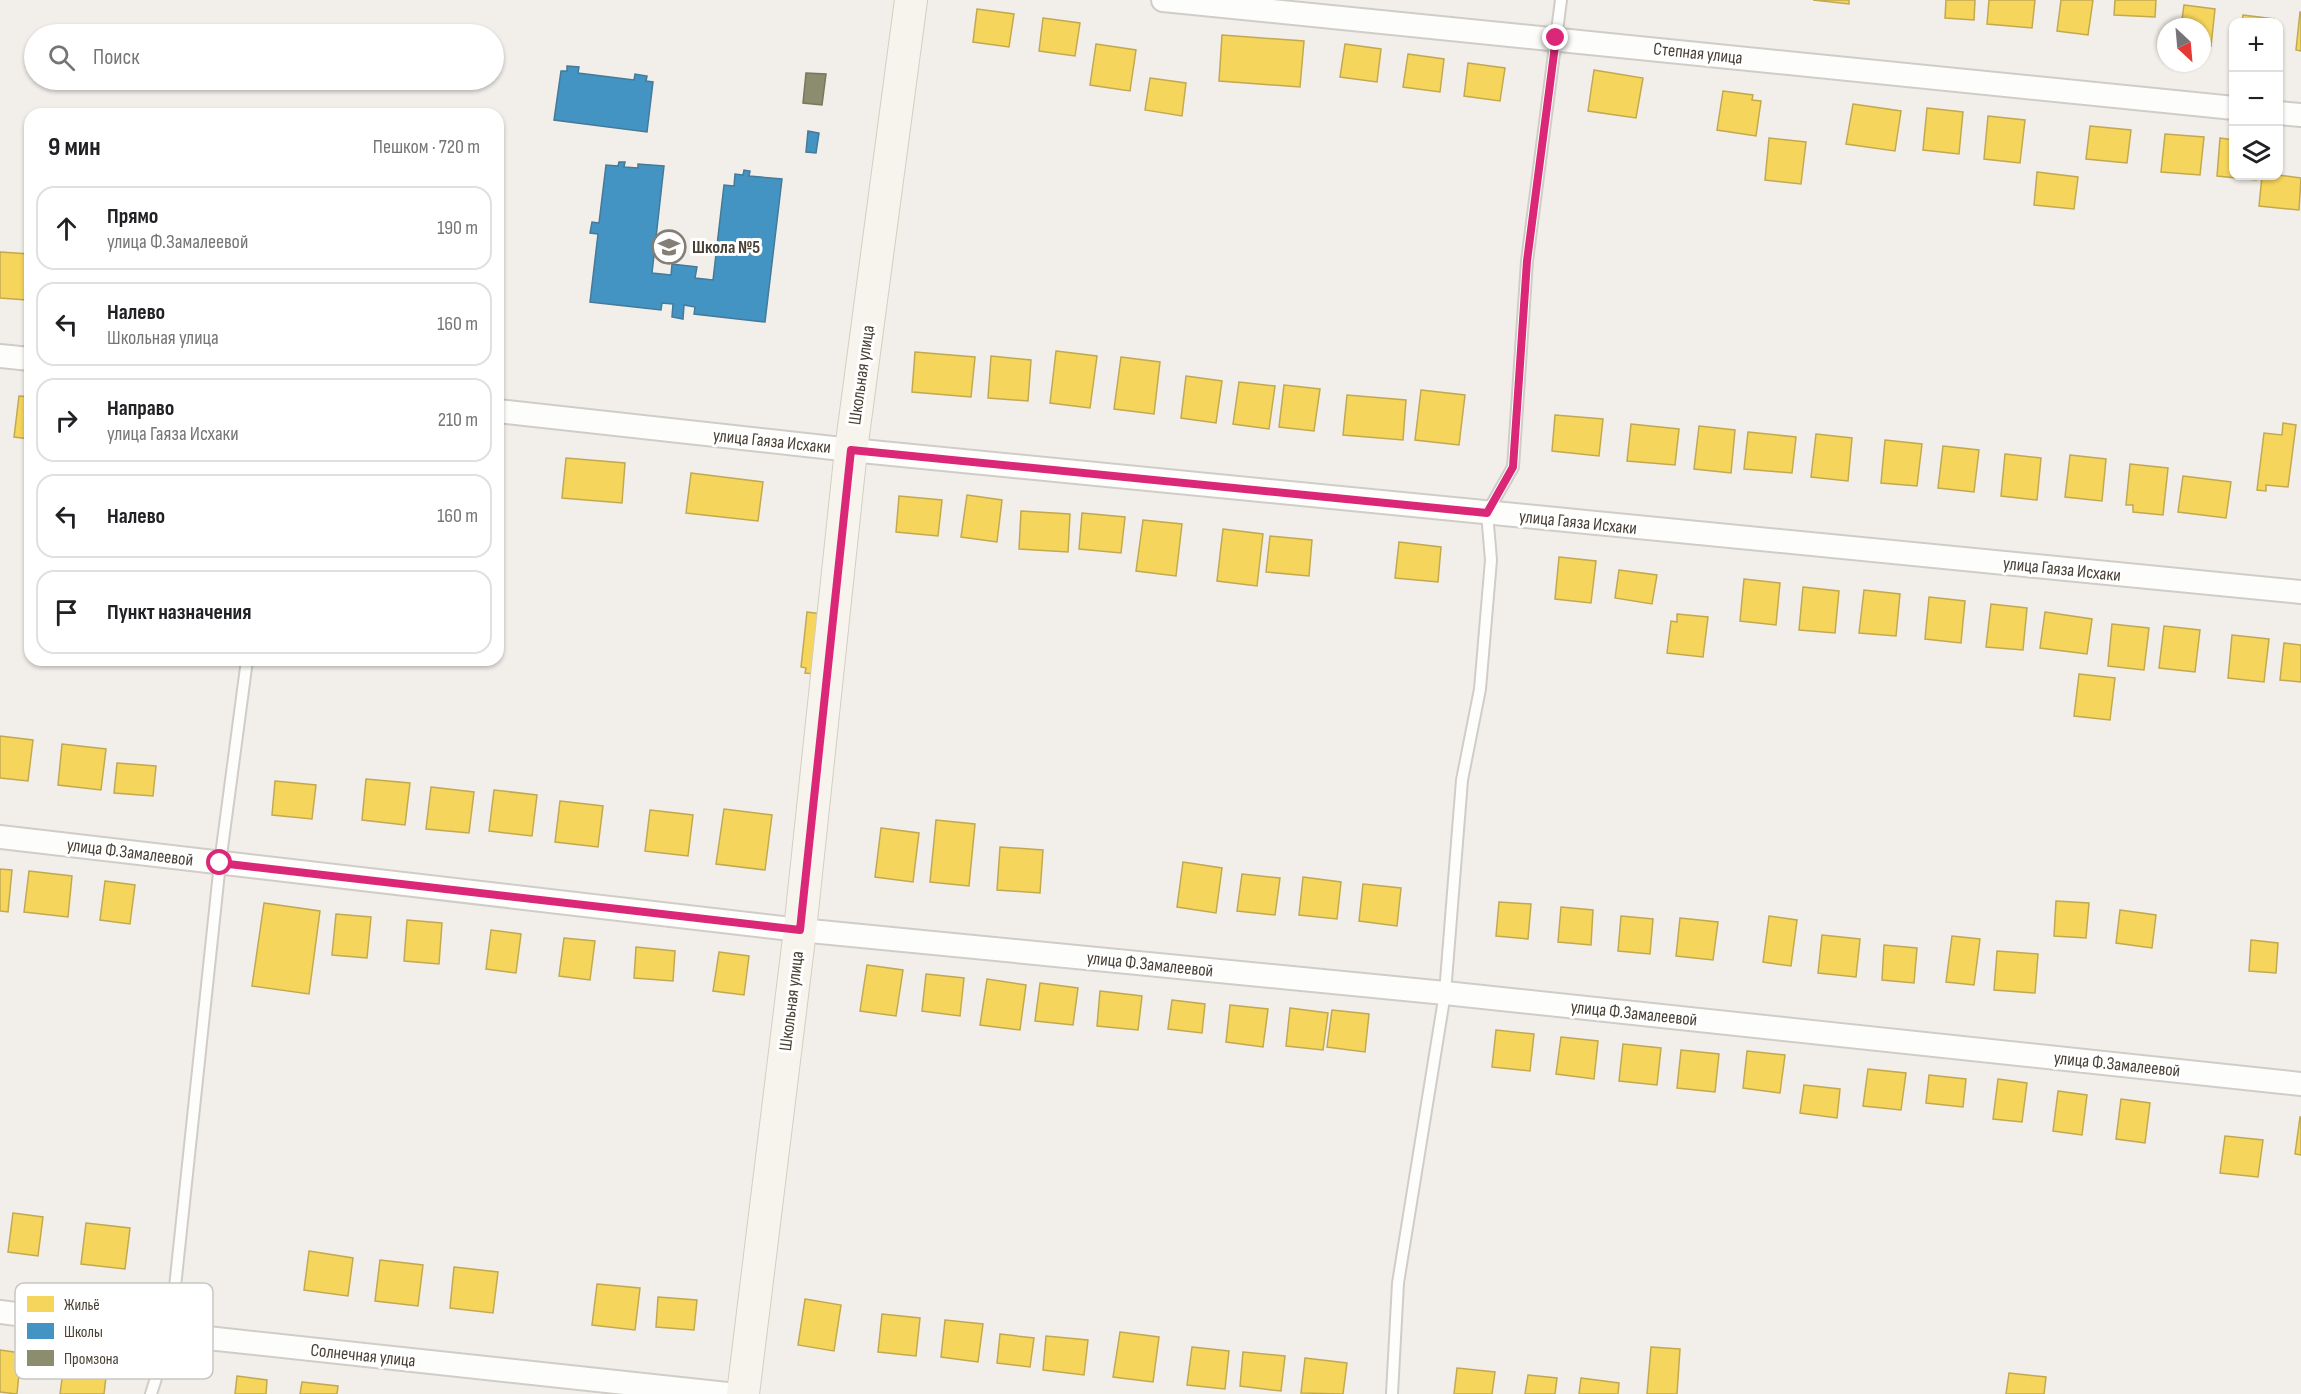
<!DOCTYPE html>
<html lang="ru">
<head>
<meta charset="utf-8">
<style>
	:root { --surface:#fff; --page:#f6f6f6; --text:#202124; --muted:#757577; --line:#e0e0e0 }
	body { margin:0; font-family:"Sofia Sans Condensed",sans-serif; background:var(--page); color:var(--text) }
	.controls { position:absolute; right:18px; top:18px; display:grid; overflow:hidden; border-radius:12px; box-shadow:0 2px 4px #0004 }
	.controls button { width:54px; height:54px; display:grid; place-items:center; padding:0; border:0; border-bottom:2px solid var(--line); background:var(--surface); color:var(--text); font:30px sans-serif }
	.compass { position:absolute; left:2157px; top:18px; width:54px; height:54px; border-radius:50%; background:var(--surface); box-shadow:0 2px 4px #0004; rotate:154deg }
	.stop { position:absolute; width:18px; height:18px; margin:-14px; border:4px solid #db2777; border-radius:50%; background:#fff }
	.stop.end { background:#db2777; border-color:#fff; box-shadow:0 2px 6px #0008 }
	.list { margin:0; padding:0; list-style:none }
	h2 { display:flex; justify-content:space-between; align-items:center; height:78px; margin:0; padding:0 24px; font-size:26px }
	h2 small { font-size:20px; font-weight:400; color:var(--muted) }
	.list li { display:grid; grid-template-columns:39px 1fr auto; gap:18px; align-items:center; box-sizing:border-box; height:84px; margin:0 12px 12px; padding:0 12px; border:2px solid var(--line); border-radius:18px }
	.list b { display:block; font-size:22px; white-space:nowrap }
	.list p { margin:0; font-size:20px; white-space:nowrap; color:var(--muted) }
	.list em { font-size:20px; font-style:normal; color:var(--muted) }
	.icon { flex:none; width:33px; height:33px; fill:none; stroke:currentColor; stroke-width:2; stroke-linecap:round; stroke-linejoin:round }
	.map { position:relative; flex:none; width:2301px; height:1394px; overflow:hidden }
	.search { position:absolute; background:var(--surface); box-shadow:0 2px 4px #0004; left:24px; top:24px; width:480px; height:66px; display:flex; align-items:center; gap:15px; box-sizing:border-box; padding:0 21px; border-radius:33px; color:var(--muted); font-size:22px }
	.panel { position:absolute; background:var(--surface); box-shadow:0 2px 4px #0004; left:24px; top:108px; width:480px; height:558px; border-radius:18px }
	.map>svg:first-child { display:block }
</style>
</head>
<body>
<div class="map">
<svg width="2301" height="1394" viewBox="0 0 2301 1394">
	<rect width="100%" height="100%" fill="#f2efea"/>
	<g fill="#f6d55c" stroke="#c2a950" stroke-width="1.5">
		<polygon points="1813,0 1849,0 1849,4"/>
		<polygon points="1946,0 1975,0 1974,20 1945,18"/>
		<polygon points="1989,0 2035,0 2032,28 1987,24"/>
		<polygon points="2061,0 2093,0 2088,35 2057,31"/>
		<polygon points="2115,0 2156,0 2155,17 2114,15"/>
		<polygon points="2184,5 2215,9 2211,46 2202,44 2202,27 2181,27"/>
		<polygon points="977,9 1014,14 1009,47 973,42"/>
		<polygon points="2300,12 2301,12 2301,51 2296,50"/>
		<polygon points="2243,15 2274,19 2273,22 2242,22"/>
		<polygon points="1043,18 1080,23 1075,56 1039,51"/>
		<polygon points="1222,35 1304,41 1300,87 1219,81"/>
		<polygon points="1096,44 1136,50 1130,91 1090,85"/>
		<polygon points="1345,44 1381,49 1377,82 1340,77"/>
		<polygon points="1408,54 1444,59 1440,92 1403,87"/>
		<polygon points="1468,63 1505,68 1500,101 1464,96"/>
		<polygon points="1594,70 1643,78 1636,118 1588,111"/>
		<polygon points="1150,78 1186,83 1182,116 1145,110"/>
		<polygon points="1723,91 1753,95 1752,100 1761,101 1756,136 1717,130"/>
		<polygon points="1853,104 1901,111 1895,151 1846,144"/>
		<polygon points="1927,108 1963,112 1959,154 1923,150"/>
		<polygon points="1988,116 2025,120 2020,163 1984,159"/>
		<polygon points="2090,126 2131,130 2127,163 2086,159"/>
		<polygon points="2165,134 2204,137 2200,175 2161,172"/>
		<polygon points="1769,138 1806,142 1801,184 1765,180"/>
		<polygon points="2220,138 2234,140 2234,176 2256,176 2256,180 2217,176"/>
		<polygon points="2037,172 2078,177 2074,209 2034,205"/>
		<polygon points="2278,175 2301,178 2299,210 2259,206 2262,176"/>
		<polygon points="0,252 30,254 26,300 0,298"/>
		<polygon points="1056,351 1097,356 1090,408 1050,403"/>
		<polygon points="915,352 975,357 971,397 912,392"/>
		<polygon points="991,356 1031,360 1028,401 988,398"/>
		<polygon points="1121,357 1160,362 1154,414 1114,409"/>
		<polygon points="1186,376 1222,381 1216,423 1181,418"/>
		<polygon points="1239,382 1275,386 1269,429 1233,424"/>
		<polygon points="1284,385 1320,389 1314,431 1279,427"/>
		<polygon points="1421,390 1465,395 1459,445 1415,440"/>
		<polygon points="1347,395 1406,400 1403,440 1343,435"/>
		<polygon points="19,396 30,397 30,439 14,437"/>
		<polygon points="1555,415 1603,419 1599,456 1552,451"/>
		<polygon points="2283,423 2296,425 2288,487 2266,485 2266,491 2257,490 2264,433 2282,435"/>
		<polygon points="1631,424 1679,429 1675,465 1627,461"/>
		<polygon points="1699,426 1735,430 1731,473 1694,469"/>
		<polygon points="1748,432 1796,437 1792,473 1744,469"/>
		<polygon points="1816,434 1852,438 1848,481 1811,477"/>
		<polygon points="1885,440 1922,444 1917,486 1881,483"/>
		<polygon points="1943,446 1979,450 1974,492 1938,488"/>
		<polygon points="2005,454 2041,458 2037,500 2001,496"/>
		<polygon points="2070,455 2106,459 2102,501 2065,497"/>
		<polygon points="566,458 625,463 622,503 562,498"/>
		<polygon points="2130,464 2168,468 2163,515 2133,512 2133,505 2126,505"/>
		<polygon points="691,473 763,482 758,521 686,513"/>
		<polygon points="2183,476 2231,482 2226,518 2178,512"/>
		<polygon points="967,495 1002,500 997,542 961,537"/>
		<polygon points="899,496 942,500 938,536 896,532"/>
		<polygon points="1021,511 1070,514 1068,552 1019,549"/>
		<polygon points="1082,513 1125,517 1121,553 1079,549"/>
		<polygon points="1143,520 1182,524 1176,576 1136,571"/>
		<polygon points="1223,529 1263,534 1257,586 1217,581"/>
		<polygon points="1270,536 1312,540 1309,576 1266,572"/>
		<polygon points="1399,542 1441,547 1438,582 1395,578"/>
		<polygon points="1559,557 1596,561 1591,603 1555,599"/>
		<polygon points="1619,570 1657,575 1652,604 1615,598"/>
		<polygon points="1744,579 1780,583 1776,625 1740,621"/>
		<polygon points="1803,587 1839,591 1835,633 1799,630"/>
		<polygon points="1864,590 1900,594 1896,636 1859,633"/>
		<polygon points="1929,597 1965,601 1961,643 1925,639"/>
		<polygon points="1991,604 2027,608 2023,650 1986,647"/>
		<polygon points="807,612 822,614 815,674 805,673 806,668 801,667"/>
		<polygon points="2045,612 2092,619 2087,654 2040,648"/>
		<polygon points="1677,614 1708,617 1703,657 1667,653 1671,621 1677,622"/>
		<polygon points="2112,624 2149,628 2144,670 2108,666"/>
		<polygon points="2164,626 2200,630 2195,672 2159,668"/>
		<polygon points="2232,635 2269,639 2264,682 2228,678"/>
		<polygon points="2284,643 2301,645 2301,682 2280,680"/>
		<polygon points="2079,674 2115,678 2110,720 2074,716"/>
		<polygon points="0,736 33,740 28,781 0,778"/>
		<polygon points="62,744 106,749 101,790 58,785"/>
		<polygon points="117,763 156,766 153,796 114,793"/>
		<polygon points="366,779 410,783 405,825 362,820"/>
		<polygon points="275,781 316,785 312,819 272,815"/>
		<polygon points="431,787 474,792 469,833 426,829"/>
		<polygon points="494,790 537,795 532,836 489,831"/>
		<polygon points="560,801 603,806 598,847 555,842"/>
		<polygon points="724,809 772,815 765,870 716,864"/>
		<polygon points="650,810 693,815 688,856 645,851"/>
		<polygon points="936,820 975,824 969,886 930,882"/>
		<polygon points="881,828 919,833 913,882 875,877"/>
		<polygon points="1000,847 1043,850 1040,893 997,890"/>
		<polygon points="1183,862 1222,868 1216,913 1177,907"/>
		<polygon points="0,869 12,870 8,912 0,911"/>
		<polygon points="29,871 72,876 68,917 24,912"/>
		<polygon points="1242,874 1280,878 1275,915 1237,911"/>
		<polygon points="1303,877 1341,882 1337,919 1299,915"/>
		<polygon points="105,881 135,885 130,924 100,920"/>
		<polygon points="1363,884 1401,888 1397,926 1359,921"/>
		<polygon points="2056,901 2089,903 2086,938 2054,936"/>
		<polygon points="1499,902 1531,904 1528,939 1496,936"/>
		<polygon points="264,903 320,911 309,994 252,986"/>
		<polygon points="1561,907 1593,910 1591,945 1558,942"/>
		<polygon points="2120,910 2156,915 2152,948 2116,943"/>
		<polygon points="336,914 371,917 367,958 332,955"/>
		<polygon points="1621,916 1653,919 1650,954 1618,951"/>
		<polygon points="1769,916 1797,920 1791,966 1763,962"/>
		<polygon points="1680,918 1718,922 1713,960 1676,956"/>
		<polygon points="407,920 442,923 439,964 404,961"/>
		<polygon points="491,930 521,934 516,973 486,969"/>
		<polygon points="1822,935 1860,939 1856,977 1818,973"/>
		<polygon points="1952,936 1980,939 1974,985 1946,982"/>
		<polygon points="564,938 595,941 590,980 559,976"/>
		<polygon points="2251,940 2278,943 2276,973 2249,971"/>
		<polygon points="1884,945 1917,948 1914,983 1882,980"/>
		<polygon points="636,947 675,951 673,981 634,978"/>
		<polygon points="1997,951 2038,954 2035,993 1994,990"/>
		<polygon points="719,952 749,956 744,995 713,991"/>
		<polygon points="867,965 903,970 896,1016 860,1011"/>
		<polygon points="926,974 964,978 960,1016 922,1011"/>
		<polygon points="987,979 1026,985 1020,1030 980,1025"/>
		<polygon points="1040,983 1078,988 1073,1025 1035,1021"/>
		<polygon points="1100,991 1142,996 1138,1030 1097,1026"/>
		<polygon points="1172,1000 1205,1004 1202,1033 1168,1029"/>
		<polygon points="1230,1005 1268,1009 1263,1047 1226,1042"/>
		<polygon points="1290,1008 1328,1013 1323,1050 1286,1046"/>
		<polygon points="1332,1010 1369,1014 1365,1052 1327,1047"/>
		<polygon points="1496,1030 1534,1034 1530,1071 1492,1067"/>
		<polygon points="1561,1037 1598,1041 1594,1079 1556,1074"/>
		<polygon points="1623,1044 1661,1048 1657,1085 1619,1081"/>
		<polygon points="1681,1050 1719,1054 1715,1092 1677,1088"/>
		<polygon points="1747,1051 1785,1055 1780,1093 1743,1088"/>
		<polygon points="1868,1069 1906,1073 1901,1110 1863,1106"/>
		<polygon points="1929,1075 1966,1079 1963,1107 1926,1103"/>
		<polygon points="1998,1079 2027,1083 2022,1122 1993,1119"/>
		<polygon points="1804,1085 1840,1089 1837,1118 1800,1113"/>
		<polygon points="2058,1091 2087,1095 2082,1135 2053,1131"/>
		<polygon points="2121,1099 2150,1103 2145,1143 2116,1139"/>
		<polygon points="2300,1117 2301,1117 2301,1155 2295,1154"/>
		<polygon points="2225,1136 2263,1140 2258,1177 2220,1173"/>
		<polygon points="13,1213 43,1217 38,1256 8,1252"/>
		<polygon points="86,1223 130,1228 125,1269 81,1264"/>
		<polygon points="309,1251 353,1258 348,1296 304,1290"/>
		<polygon points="380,1260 423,1265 418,1306 375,1301"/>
		<polygon points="454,1267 498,1272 493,1313 450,1308"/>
		<polygon points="597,1284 640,1288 635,1330 592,1325"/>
		<polygon points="658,1297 697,1300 694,1330 656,1327"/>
		<polygon points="805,1299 841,1305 834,1351 798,1345"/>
		<polygon points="882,1314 920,1318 916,1356 878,1352"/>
		<polygon points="945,1320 983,1324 978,1362 941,1357"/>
		<polygon points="1120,1332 1159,1337 1153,1382 1113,1377"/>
		<polygon points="1000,1334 1034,1338 1030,1367 997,1363"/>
		<polygon points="1046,1336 1088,1340 1084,1375 1043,1370"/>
		<polygon points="1192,1347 1229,1351 1225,1389 1187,1385"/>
		<polygon points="1651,1347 1680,1349 1677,1394 1647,1394"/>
		<polygon points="0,1350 21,1353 17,1394 0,1392"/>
		<polygon points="1243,1352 1285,1356 1281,1391 1240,1386"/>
		<polygon points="65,1356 108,1360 104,1394 60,1394"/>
		<polygon points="1305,1358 1347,1363 1343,1394 1301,1393"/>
		<polygon points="1457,1368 1495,1372 1492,1394 1454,1394"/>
		<polygon points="2009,1373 2046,1377 2044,1394 2006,1394"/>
		<polygon points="1528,1375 1557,1378 1555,1394 1525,1394"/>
		<polygon points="237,1376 267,1380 266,1394 235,1394"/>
		<polygon points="1581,1378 1619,1383 1618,1394 1579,1394"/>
		<polygon points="302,1382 338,1386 337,1394 300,1394"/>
	</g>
	<g fill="#4393c3" stroke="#457a98" stroke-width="1.5">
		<polygon points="567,66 579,67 578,73 634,80 635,74 647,76 646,81 653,82 647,132 554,120 561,71 567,71"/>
		<polygon points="808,131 819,133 816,153 806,152"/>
		<polygon points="619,162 625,162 624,167 638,168 638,164 664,166 652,273 671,275 672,264 697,267 695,278 713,280 724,185 734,186 735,174 743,175 744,170 750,171 749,176 782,179 765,322 694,314 695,307 684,305 683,319 672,317 673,304 662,303 661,310 590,302 598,234 590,233 592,222 599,223 606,165 618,166"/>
	</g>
	<polygon fill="#8c8c6e" stroke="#78765d" stroke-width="1.5" points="806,73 826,74 822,105 803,103"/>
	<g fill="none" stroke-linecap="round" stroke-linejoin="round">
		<g stroke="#d0cdc7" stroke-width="14">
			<g id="lane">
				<polyline points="151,1394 170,1334 220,863 247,660"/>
				<polyline points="1392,1394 1398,1283 1445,993 1462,780 1480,689 1491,560 1487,513 1513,467 1527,261 1561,0"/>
			</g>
		</g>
		<g stroke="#d0cdc7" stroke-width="26">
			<g id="street">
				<polyline points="1163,0 2234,108"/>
				<polyline points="2278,113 2301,115"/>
				<polyline points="0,356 30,359"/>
				<polyline points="498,411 851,450 2301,592"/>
				<polyline points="0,837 800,930 1445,993 2301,1084"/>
				<polyline points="0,1312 170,1334 727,1394"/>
			</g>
		</g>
		<g stroke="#d4cec1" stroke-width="34">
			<polyline id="secondary" points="743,1394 800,930 851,450 911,0"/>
		</g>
		<use href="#lane" stroke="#fdfdfc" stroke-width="10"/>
		<use href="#street" stroke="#fdfdfc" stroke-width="22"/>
		<use href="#secondary" stroke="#f7f4ee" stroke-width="32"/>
	</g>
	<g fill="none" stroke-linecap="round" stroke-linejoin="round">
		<polyline stroke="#db2777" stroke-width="8" points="220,863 800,930 851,450 1487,513 1513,467 1527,261 1556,38"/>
	</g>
	<defs>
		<g id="school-ring" transform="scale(1.725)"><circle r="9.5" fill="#fff" stroke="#847e74" stroke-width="1.5"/><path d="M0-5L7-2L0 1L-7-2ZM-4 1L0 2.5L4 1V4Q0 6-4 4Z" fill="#847e74"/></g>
	</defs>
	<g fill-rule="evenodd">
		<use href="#school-ring" x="669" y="247"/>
	</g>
	<g text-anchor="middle" stroke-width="6" stroke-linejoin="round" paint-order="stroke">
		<g font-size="18" fill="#494135" stroke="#fff">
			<text transform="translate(1698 53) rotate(6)" y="6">Степная улица</text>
			<text transform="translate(861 375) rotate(-82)" y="6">Школьная улица</text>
			<text transform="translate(772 441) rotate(6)" y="6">улица Гаяза Исхаки</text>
			<text transform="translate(1578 522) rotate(6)" y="6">улица Гаяза Исхаки</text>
			<text transform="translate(2062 569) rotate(6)" y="6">улица Гаяза Исхаки</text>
			<text transform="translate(130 852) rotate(7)" y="6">улица Ф.Замалеевой</text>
			<text transform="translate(1150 964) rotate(6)" y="6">улица Ф.Замалеевой</text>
			<text transform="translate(791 1001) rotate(-83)" y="6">Школьная улица</text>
			<text transform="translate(1634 1013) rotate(6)" y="6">улица Ф.Замалеевой</text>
			<text transform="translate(2117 1064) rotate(6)" y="6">улица Ф.Замалеевой</text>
			<text transform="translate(363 1355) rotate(6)" y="6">Солнечная улица</text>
		</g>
		<g font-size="18" font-weight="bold" fill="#494135" stroke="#fff" text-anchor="start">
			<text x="692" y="253">Школа №5</text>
		</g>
	</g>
	<rect x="15" y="1283" width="198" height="96" rx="9" fill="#fff" stroke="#c8c6c2" stroke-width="1.5"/>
	<rect x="27" y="1296" width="27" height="16" fill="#f6d55c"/>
	<rect x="27" y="1323" width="27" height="16" fill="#4393c3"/>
	<rect x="27" y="1350" width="27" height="16" fill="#8c8c6e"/>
	<g font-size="16" fill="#494135">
		<text x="64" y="1310">Жильё</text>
		<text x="64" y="1337">Школы</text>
		<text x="64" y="1364">Промзона</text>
	</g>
</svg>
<div class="controls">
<button>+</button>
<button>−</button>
<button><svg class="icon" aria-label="layers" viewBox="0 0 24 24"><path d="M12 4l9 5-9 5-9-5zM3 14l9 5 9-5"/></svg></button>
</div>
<svg class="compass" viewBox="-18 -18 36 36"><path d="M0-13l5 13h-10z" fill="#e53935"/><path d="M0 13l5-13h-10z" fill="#757577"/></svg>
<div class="stop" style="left:220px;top:863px"></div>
<div class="stop end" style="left:1556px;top:38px"></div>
<div class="search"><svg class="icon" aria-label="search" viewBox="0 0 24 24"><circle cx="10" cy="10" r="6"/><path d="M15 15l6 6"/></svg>Поиск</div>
<section class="panel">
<h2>9 мин<small>Пешком · 720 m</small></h2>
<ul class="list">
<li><svg class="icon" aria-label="ahead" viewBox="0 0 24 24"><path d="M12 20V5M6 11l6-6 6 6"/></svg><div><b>Прямо</b><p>улица Ф.Замалеевой</p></div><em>190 m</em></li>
<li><svg class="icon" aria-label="left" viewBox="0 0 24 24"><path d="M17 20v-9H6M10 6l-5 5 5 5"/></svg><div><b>Налево</b><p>Школьная улица</p></div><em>160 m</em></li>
<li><svg class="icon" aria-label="right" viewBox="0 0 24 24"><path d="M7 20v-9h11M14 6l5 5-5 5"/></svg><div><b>Направо</b><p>улица Гаяза Исхаки</p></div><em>210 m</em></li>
<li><svg class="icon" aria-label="left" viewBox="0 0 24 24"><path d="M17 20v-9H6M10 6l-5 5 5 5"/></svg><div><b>Налево</b></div><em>160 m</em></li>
<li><svg class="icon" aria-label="arrive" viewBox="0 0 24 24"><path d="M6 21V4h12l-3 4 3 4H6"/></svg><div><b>Пункт назначения</b></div></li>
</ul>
</section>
</div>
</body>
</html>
